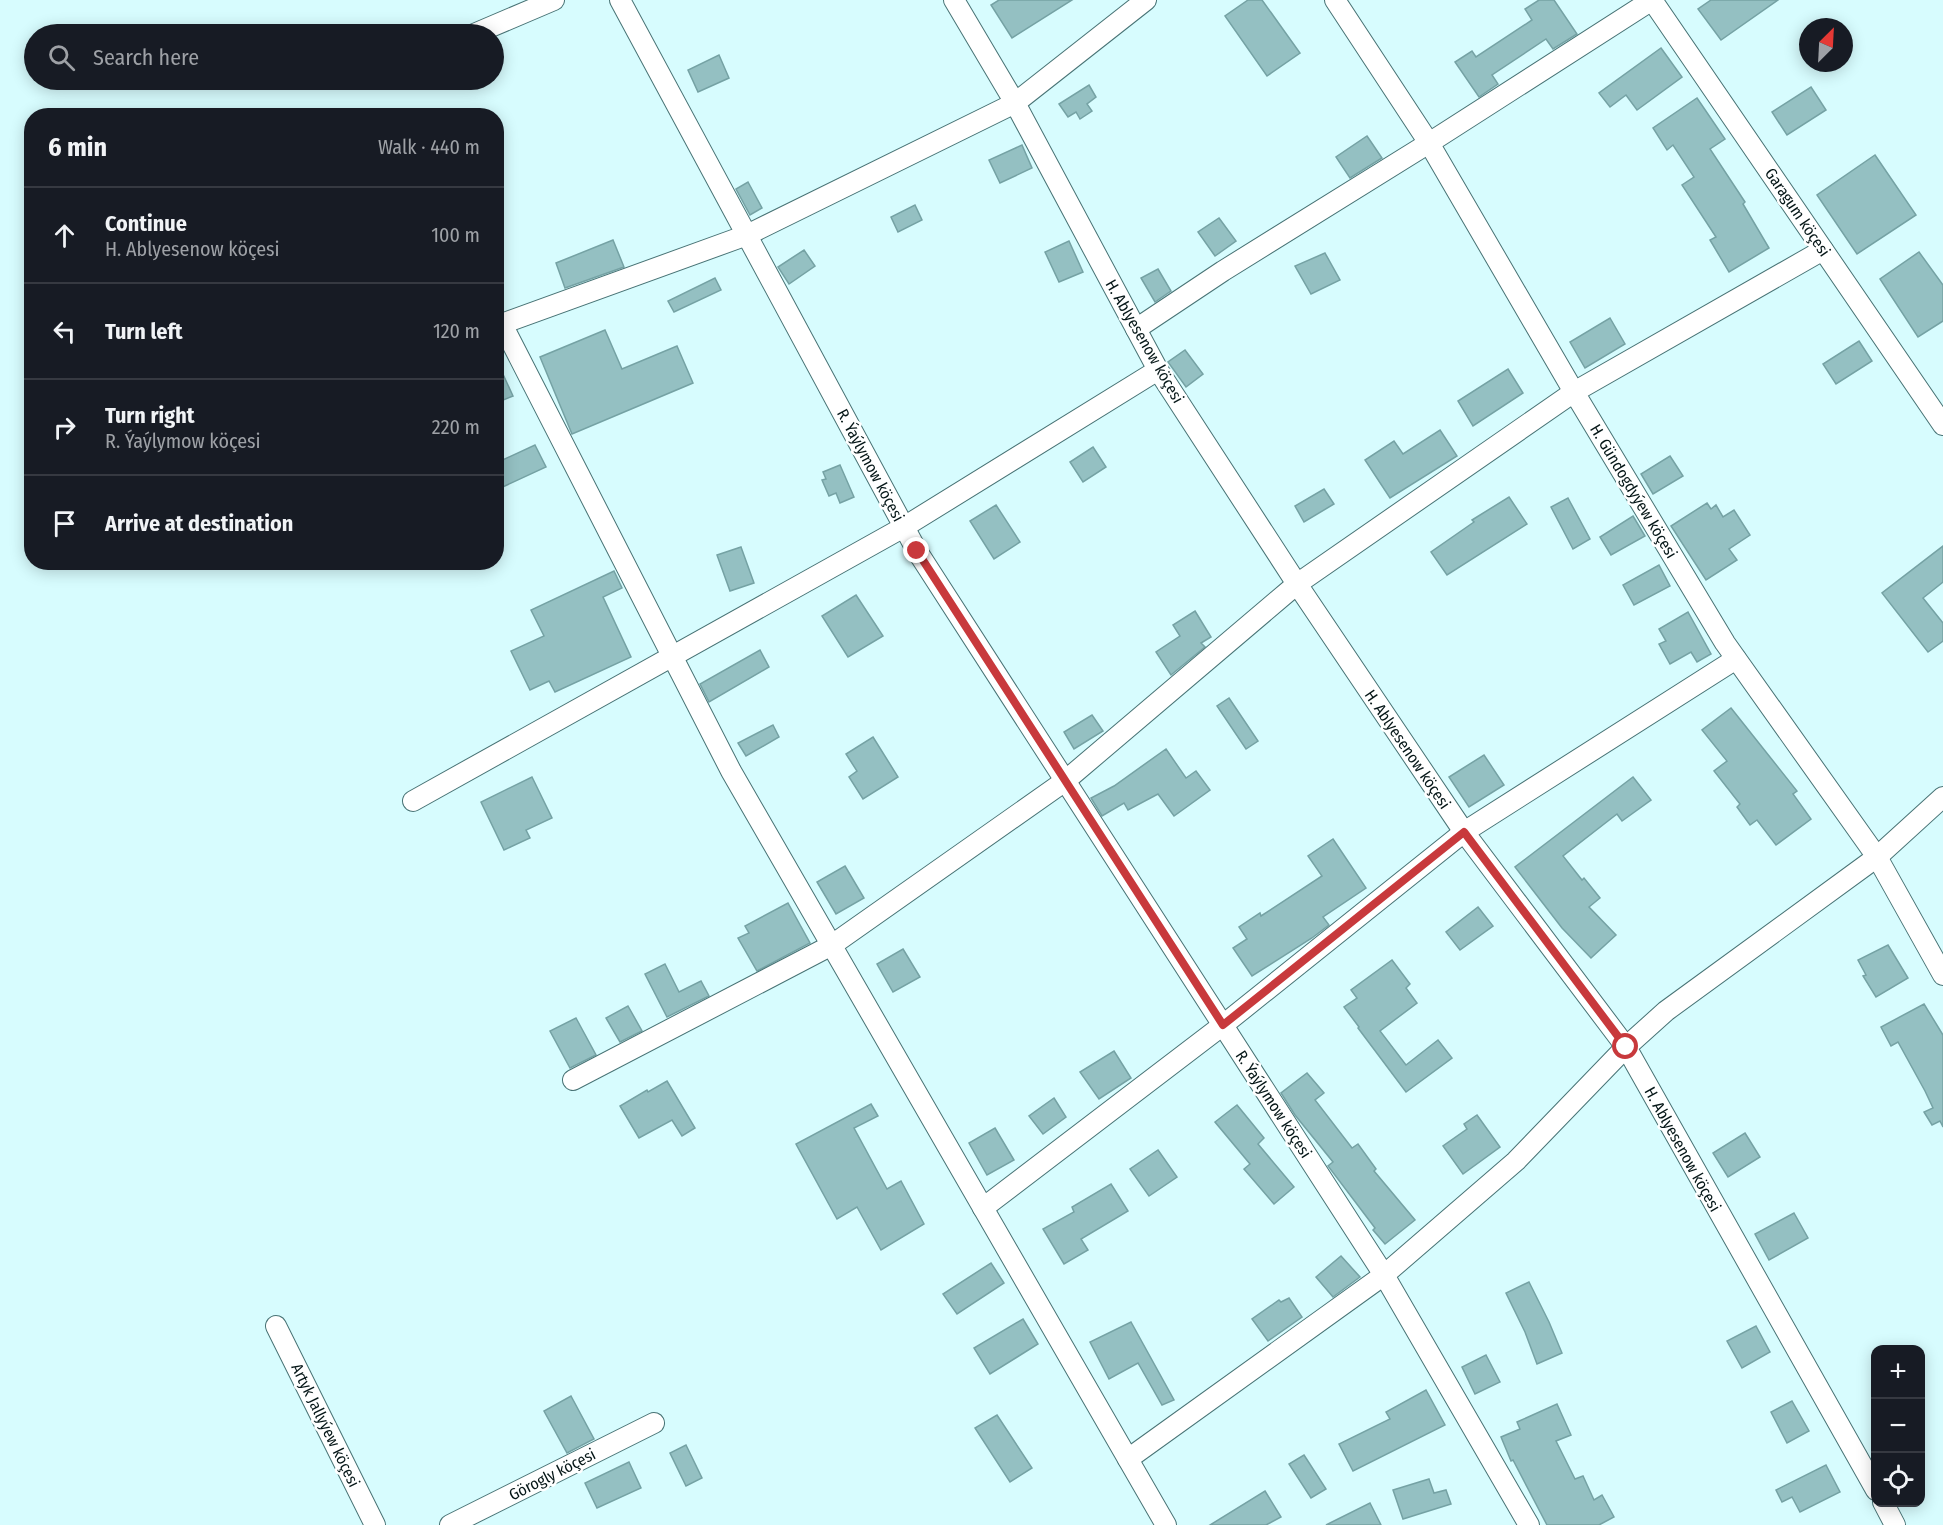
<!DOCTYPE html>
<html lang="en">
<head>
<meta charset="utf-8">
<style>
	:root { --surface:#171b24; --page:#242831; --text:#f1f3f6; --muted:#9ea1a6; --line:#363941 }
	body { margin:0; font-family:"Fira Sans Condensed",sans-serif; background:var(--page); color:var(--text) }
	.controls { position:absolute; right:18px; bottom:18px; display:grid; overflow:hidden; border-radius:12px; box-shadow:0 3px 15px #0003 }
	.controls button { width:54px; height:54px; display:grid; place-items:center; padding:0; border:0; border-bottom:2px solid var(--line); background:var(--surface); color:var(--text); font:30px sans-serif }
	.compass { position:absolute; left:1799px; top:18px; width:54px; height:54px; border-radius:50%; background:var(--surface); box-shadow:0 3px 15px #0003; rotate:24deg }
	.stop { position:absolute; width:18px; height:18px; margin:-14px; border:4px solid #c8393c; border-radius:50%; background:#fff }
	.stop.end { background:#c8393c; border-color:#fff; box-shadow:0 2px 6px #0008 }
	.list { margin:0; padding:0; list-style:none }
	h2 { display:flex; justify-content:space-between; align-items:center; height:78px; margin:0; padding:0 24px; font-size:26px }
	h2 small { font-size:20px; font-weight:400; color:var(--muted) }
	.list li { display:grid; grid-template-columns:39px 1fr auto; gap:18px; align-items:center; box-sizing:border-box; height:96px; padding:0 24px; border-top:2px solid var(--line) }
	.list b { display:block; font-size:22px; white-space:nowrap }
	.list p { margin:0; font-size:20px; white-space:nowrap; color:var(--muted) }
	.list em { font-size:20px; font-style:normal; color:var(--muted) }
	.icon { flex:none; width:33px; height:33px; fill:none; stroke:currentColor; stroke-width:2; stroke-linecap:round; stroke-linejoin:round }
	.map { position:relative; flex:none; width:1943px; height:1525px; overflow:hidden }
	.search { position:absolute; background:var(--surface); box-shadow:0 3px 15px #0003; left:24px; top:24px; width:480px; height:66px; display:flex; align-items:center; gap:15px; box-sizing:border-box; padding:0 21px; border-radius:33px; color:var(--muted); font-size:22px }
	.panel { position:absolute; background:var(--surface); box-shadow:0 3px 15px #0003; left:24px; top:108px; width:480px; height:462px; border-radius:24px }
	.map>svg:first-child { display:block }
</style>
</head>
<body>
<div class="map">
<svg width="1943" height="1525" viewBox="0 0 1943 1525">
	<rect width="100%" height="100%" fill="#d7fcfe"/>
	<g fill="#94c0c2" stroke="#75a2a4" stroke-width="1.5">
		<polygon points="999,0 1072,0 1012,38 991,5"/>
		<polygon points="1248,0 1262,0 1300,53 1267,76 1225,16"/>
		<polygon points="1539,0 1554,0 1577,34 1553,49 1546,39 1492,75 1498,84 1479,97 1455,62 1472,51 1476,57 1532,20 1525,9"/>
		<polygon points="1711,0 1778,0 1721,40 1698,9"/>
		<polygon points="1661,48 1682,77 1637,110 1626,95 1610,107 1599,93"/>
		<polygon points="719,55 729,78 698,92 688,70"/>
		<polygon points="1089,85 1096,97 1087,104 1092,111 1080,119 1076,112 1068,117 1059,104"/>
		<polygon points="1811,87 1826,110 1787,135 1772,112"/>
		<polygon points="1697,98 1725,139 1710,149 1745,202 1743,204 1769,248 1729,272 1710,240 1716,237 1682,185 1694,177 1673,145 1667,150 1653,128"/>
		<polygon points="1367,136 1382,158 1350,178 1336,157"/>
		<polygon points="1022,145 1032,168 1000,183 989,160"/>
		<polygon points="1875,155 1916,215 1857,254 1817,195"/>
		<polygon points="748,182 762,208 750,215 736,189"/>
		<polygon points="915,205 922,220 898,232 891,217"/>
		<polygon points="1219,218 1236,241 1215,256 1198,232"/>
		<polygon points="613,240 624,267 565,288 556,263"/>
		<polygon points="1069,241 1083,272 1059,282 1045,252"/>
		<polygon points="804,250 815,266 789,284 778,267"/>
		<polygon points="1919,252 1943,285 1943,321 1918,337 1880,279"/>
		<polygon points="1325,253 1340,280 1311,294 1295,266"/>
		<polygon points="1158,269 1171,291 1155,302 1141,278"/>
		<polygon points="715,278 721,290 674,312 668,301"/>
		<polygon points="1610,318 1625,344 1585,368 1570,342"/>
		<polygon points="605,330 622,369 677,346 693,383 572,434 540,357"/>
		<polygon points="1859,341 1872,361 1836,384 1823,364"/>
		<polygon points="1185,350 1203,374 1186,387 1168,362"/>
		<polygon points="496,359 513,396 496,403"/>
		<polygon points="1508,369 1523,393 1473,426 1458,401"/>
		<polygon points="1440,430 1457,456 1390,498 1365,460 1394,441 1403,454"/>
		<polygon points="535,445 546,467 496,490 496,463"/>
		<polygon points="1093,447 1106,467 1083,482 1070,462"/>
		<polygon points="1670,456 1683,476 1653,494 1641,474"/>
		<polygon points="840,465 854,497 840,503 836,493 829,496 822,480 826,479 823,472"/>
		<polygon points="1324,489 1334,504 1304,522 1295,506"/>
		<polygon points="1509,497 1527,524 1447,575 1431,552 1474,522 1472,520"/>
		<polygon points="1568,498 1590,539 1573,549 1551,507"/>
		<polygon points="1707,503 1711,509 1716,505 1723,517 1734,510 1750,535 1729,549 1737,560 1706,580 1671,526"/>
		<polygon points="996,505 1020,542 994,559 970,521"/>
		<polygon points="1633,516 1645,536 1611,555 1600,537"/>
		<polygon points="1943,546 1943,582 1923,598 1943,623 1943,641 1928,652 1882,593"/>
		<polygon points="741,547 754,583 730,591 717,555"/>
		<polygon points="1659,565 1670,586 1634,605 1623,585"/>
		<polygon points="614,571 622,588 603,597 631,657 555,692 549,681 530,690 511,651 544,636 531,610"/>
		<polygon points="856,595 883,636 848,657 822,616"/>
		<polygon points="1195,611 1211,637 1201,643 1205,647 1171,675 1156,652 1180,636 1173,625"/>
		<polygon points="1688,612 1711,654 1697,662 1691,652 1670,664 1659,644 1666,641 1659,629"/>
		<polygon points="760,650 769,667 709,702 700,684"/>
		<polygon points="1229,698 1258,741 1246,749 1217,706"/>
		<polygon points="1731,708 1797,791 1793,794 1811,819 1776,845 1757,820 1750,825 1737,807 1740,804 1714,771 1727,761 1702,730"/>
		<polygon points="1092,715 1103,731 1074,749 1064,732"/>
		<polygon points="773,725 779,737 746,756 738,743"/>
		<polygon points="873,737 898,777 863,799 849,777 857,771 846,754"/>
		<polygon points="1166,749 1186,778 1196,771 1210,790 1174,816 1158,794 1128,810 1124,803 1102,816 1091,798 1114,786"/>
		<polygon points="1484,755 1504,785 1469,807 1449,777"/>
		<polygon points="532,777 552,818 526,830 530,838 504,850 481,802"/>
		<polygon points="1633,777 1651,800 1622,821 1617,814 1563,856 1582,880 1584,878 1600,898 1589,907 1616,935 1591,958 1562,928 1515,867"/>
		<polygon points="1333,839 1366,888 1323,917 1329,925 1312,938 1252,976 1233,948 1247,939 1239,927 1260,913 1261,916 1322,876 1308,856"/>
		<polygon points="845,866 864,898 836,914 817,882"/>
		<polygon points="788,903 810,943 757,971 738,938 749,933 745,926"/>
		<polygon points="1478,907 1493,926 1460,950 1446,932"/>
		<polygon points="1888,945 1908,978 1876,997 1863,976 1866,975 1858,960"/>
		<polygon points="903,949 920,977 893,992 877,964"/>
		<polygon points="1392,960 1410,984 1406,988 1417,1003 1380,1031 1406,1065 1438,1040 1452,1058 1406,1092 1358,1028 1359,1027 1344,1007 1357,998 1351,990"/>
		<polygon points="665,964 679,992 701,981 709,996 667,1017 645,974"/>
		<polygon points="1924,1004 1943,1035 1943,1127 1940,1121 1932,1125 1924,1112 1933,1108 1925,1091 1898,1042 1891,1046 1881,1027"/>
		<polygon points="628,1006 642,1031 620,1042 606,1018"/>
		<polygon points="576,1018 596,1055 570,1068 550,1031"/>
		<polygon points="1114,1051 1131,1078 1099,1099 1080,1072"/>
		<polygon points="1307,1073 1324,1093 1315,1100 1352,1148 1358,1144 1376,1169 1374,1171 1415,1220 1385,1244 1373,1230 1375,1228 1328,1166 1333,1162 1295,1115 1281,1093"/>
		<polygon points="667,1081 695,1128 682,1136 672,1120 639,1138 620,1106 647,1090 648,1092"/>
		<polygon points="1054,1098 1066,1117 1043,1134 1029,1116"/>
		<polygon points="871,1104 878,1116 854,1128 887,1189 901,1181 924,1224 881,1250 857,1207 837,1219 796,1144"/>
		<polygon points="1237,1105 1264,1138 1258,1144 1294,1187 1274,1204 1244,1169 1250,1164 1215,1122"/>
		<polygon points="1477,1115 1500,1147 1463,1174 1443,1146 1467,1129 1464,1124"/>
		<polygon points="995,1128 1014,1160 987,1175 969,1143"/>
		<polygon points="1745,1133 1760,1157 1728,1177 1713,1153"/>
		<polygon points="1158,1150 1177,1177 1149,1196 1130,1169"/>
		<polygon points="1111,1184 1128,1211 1081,1239 1088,1250 1064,1264 1043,1229 1074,1212 1072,1207"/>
		<polygon points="1794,1213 1808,1238 1769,1260 1755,1234"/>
		<polygon points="1341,1256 1360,1277 1333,1297 1316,1277"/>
		<polygon points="991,1263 1004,1283 957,1314 943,1294"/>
		<polygon points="1529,1282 1549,1322 1562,1353 1537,1364 1525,1332 1506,1293"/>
		<polygon points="1289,1298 1302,1317 1268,1341 1252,1319 1279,1300 1281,1302"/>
		<polygon points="1023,1319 1038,1344 990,1374 974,1348"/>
		<polygon points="1131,1322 1174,1400 1162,1405 1138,1363 1109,1379 1090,1342"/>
		<polygon points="1756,1326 1770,1352 1742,1368 1727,1341"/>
		<polygon points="1486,1355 1500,1382 1475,1394 1462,1367"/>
		<polygon points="1426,1390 1445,1425 1353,1471 1339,1444 1390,1419 1386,1412"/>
		<polygon points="571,1396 594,1439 567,1453 544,1411"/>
		<polygon points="1792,1401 1809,1431 1787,1443 1771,1412"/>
		<polygon points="1557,1404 1571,1435 1556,1441 1575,1479 1583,1476 1594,1500 1602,1495 1614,1517 1599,1525 1547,1525 1513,1460 1511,1461 1501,1437 1520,1429 1517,1422"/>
		<polygon points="997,1415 1032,1468 1010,1482 975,1428"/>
		<polygon points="686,1445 702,1478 686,1486 670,1453"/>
		<polygon points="1304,1455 1326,1489 1311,1498 1289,1464"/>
		<polygon points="629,1462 641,1488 597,1508 585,1483"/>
		<polygon points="1826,1465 1840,1492 1800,1512 1792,1497 1782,1502 1776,1490"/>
		<polygon points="1429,1479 1434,1493 1446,1490 1451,1504 1403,1519 1393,1490"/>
		<polygon points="1265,1491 1281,1517 1266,1525 1210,1525"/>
		<polygon points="1370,1503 1381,1525 1326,1525"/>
	</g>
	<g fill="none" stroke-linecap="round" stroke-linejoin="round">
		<g stroke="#487375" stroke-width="22">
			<g id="street">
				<polyline points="620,0 917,551 1384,1275 1529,1525"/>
				<polyline points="954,0 1015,103 1158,370 1297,584 1464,832 1626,1047 1876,1490"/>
				<polyline points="1335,0 1429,143 1574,392 1725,643 1877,857 1943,975"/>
				<polyline points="1652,0 1943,425"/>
				<polyline points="474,34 554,0"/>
				<polyline points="502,324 731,771 1166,1525"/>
				<polyline points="496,326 747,235 1015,103 1146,0"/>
				<polyline points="1136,329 1223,271 1429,143 1652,0"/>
				<polyline points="413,801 904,527 1158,370"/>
				<polyline points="573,1080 832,945 1065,781 1297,584 1574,392 1823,250"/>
				<polyline points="983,1208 1223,1025 1464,832 1736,659"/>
				<polyline points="276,1326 375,1525"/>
				<polyline points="1128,1459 1384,1275 1516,1161 1626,1047 1666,1011 1877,857 1943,797"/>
				<polyline points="1883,1502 1895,1525"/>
				<polyline points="450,1525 654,1423"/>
			</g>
		</g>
		<use href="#street" stroke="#fff" stroke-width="20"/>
	</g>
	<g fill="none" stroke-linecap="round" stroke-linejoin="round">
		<polyline stroke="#c8393c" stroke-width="8" points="917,551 1223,1025 1464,832 1626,1047"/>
	</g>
	<g text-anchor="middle" stroke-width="5" stroke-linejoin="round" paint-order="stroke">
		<g font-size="16" fill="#051617" stroke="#fff">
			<text transform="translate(1798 212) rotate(56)" y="6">Garagum köçesi</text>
			<text transform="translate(1145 341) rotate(60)" y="6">H. Ablyesenow köçesi</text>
			<text transform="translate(871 465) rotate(62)" y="6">R. Ýaýlymow köçesi</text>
			<text transform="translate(1634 491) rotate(59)" y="6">H. Gündogdyýew köçesi</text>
			<text transform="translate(1408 749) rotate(56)" y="6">H. Ablyesenow köçesi</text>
			<text transform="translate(1274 1104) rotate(57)" y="6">R. Ýaýlymow köçesi</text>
			<text transform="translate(1683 1149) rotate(61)" y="6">H. Ablyesenow köçesi</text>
			<text transform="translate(326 1425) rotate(64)" y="6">Artyk Jallyýew köçesi</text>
			<text transform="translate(552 1474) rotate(-27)" y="6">Görogly köçesi</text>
		</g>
	</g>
</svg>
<div class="controls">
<button>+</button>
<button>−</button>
<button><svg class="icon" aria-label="locate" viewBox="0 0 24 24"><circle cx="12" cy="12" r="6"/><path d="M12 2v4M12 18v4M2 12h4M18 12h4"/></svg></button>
</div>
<svg class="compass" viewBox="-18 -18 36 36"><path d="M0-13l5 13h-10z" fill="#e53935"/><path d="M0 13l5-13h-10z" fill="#9ea1a6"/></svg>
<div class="stop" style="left:1626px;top:1047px"></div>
<div class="stop end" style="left:917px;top:551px"></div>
<div class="search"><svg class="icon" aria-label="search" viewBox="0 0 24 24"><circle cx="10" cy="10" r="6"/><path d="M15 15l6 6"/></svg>Search here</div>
<section class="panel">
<h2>6 min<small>Walk · 440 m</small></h2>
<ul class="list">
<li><svg class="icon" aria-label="ahead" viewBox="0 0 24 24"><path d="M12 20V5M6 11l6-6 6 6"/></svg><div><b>Continue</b><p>H. Ablyesenow köçesi</p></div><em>100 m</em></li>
<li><svg class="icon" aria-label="left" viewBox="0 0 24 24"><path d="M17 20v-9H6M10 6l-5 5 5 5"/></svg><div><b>Turn left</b></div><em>120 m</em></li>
<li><svg class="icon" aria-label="right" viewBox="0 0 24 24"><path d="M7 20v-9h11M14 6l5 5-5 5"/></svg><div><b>Turn right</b><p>R. Ýaýlymow köçesi</p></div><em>220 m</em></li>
<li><svg class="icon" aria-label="arrive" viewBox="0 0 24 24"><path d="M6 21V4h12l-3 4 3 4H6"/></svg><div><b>Arrive at destination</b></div></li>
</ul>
</section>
</div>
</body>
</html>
